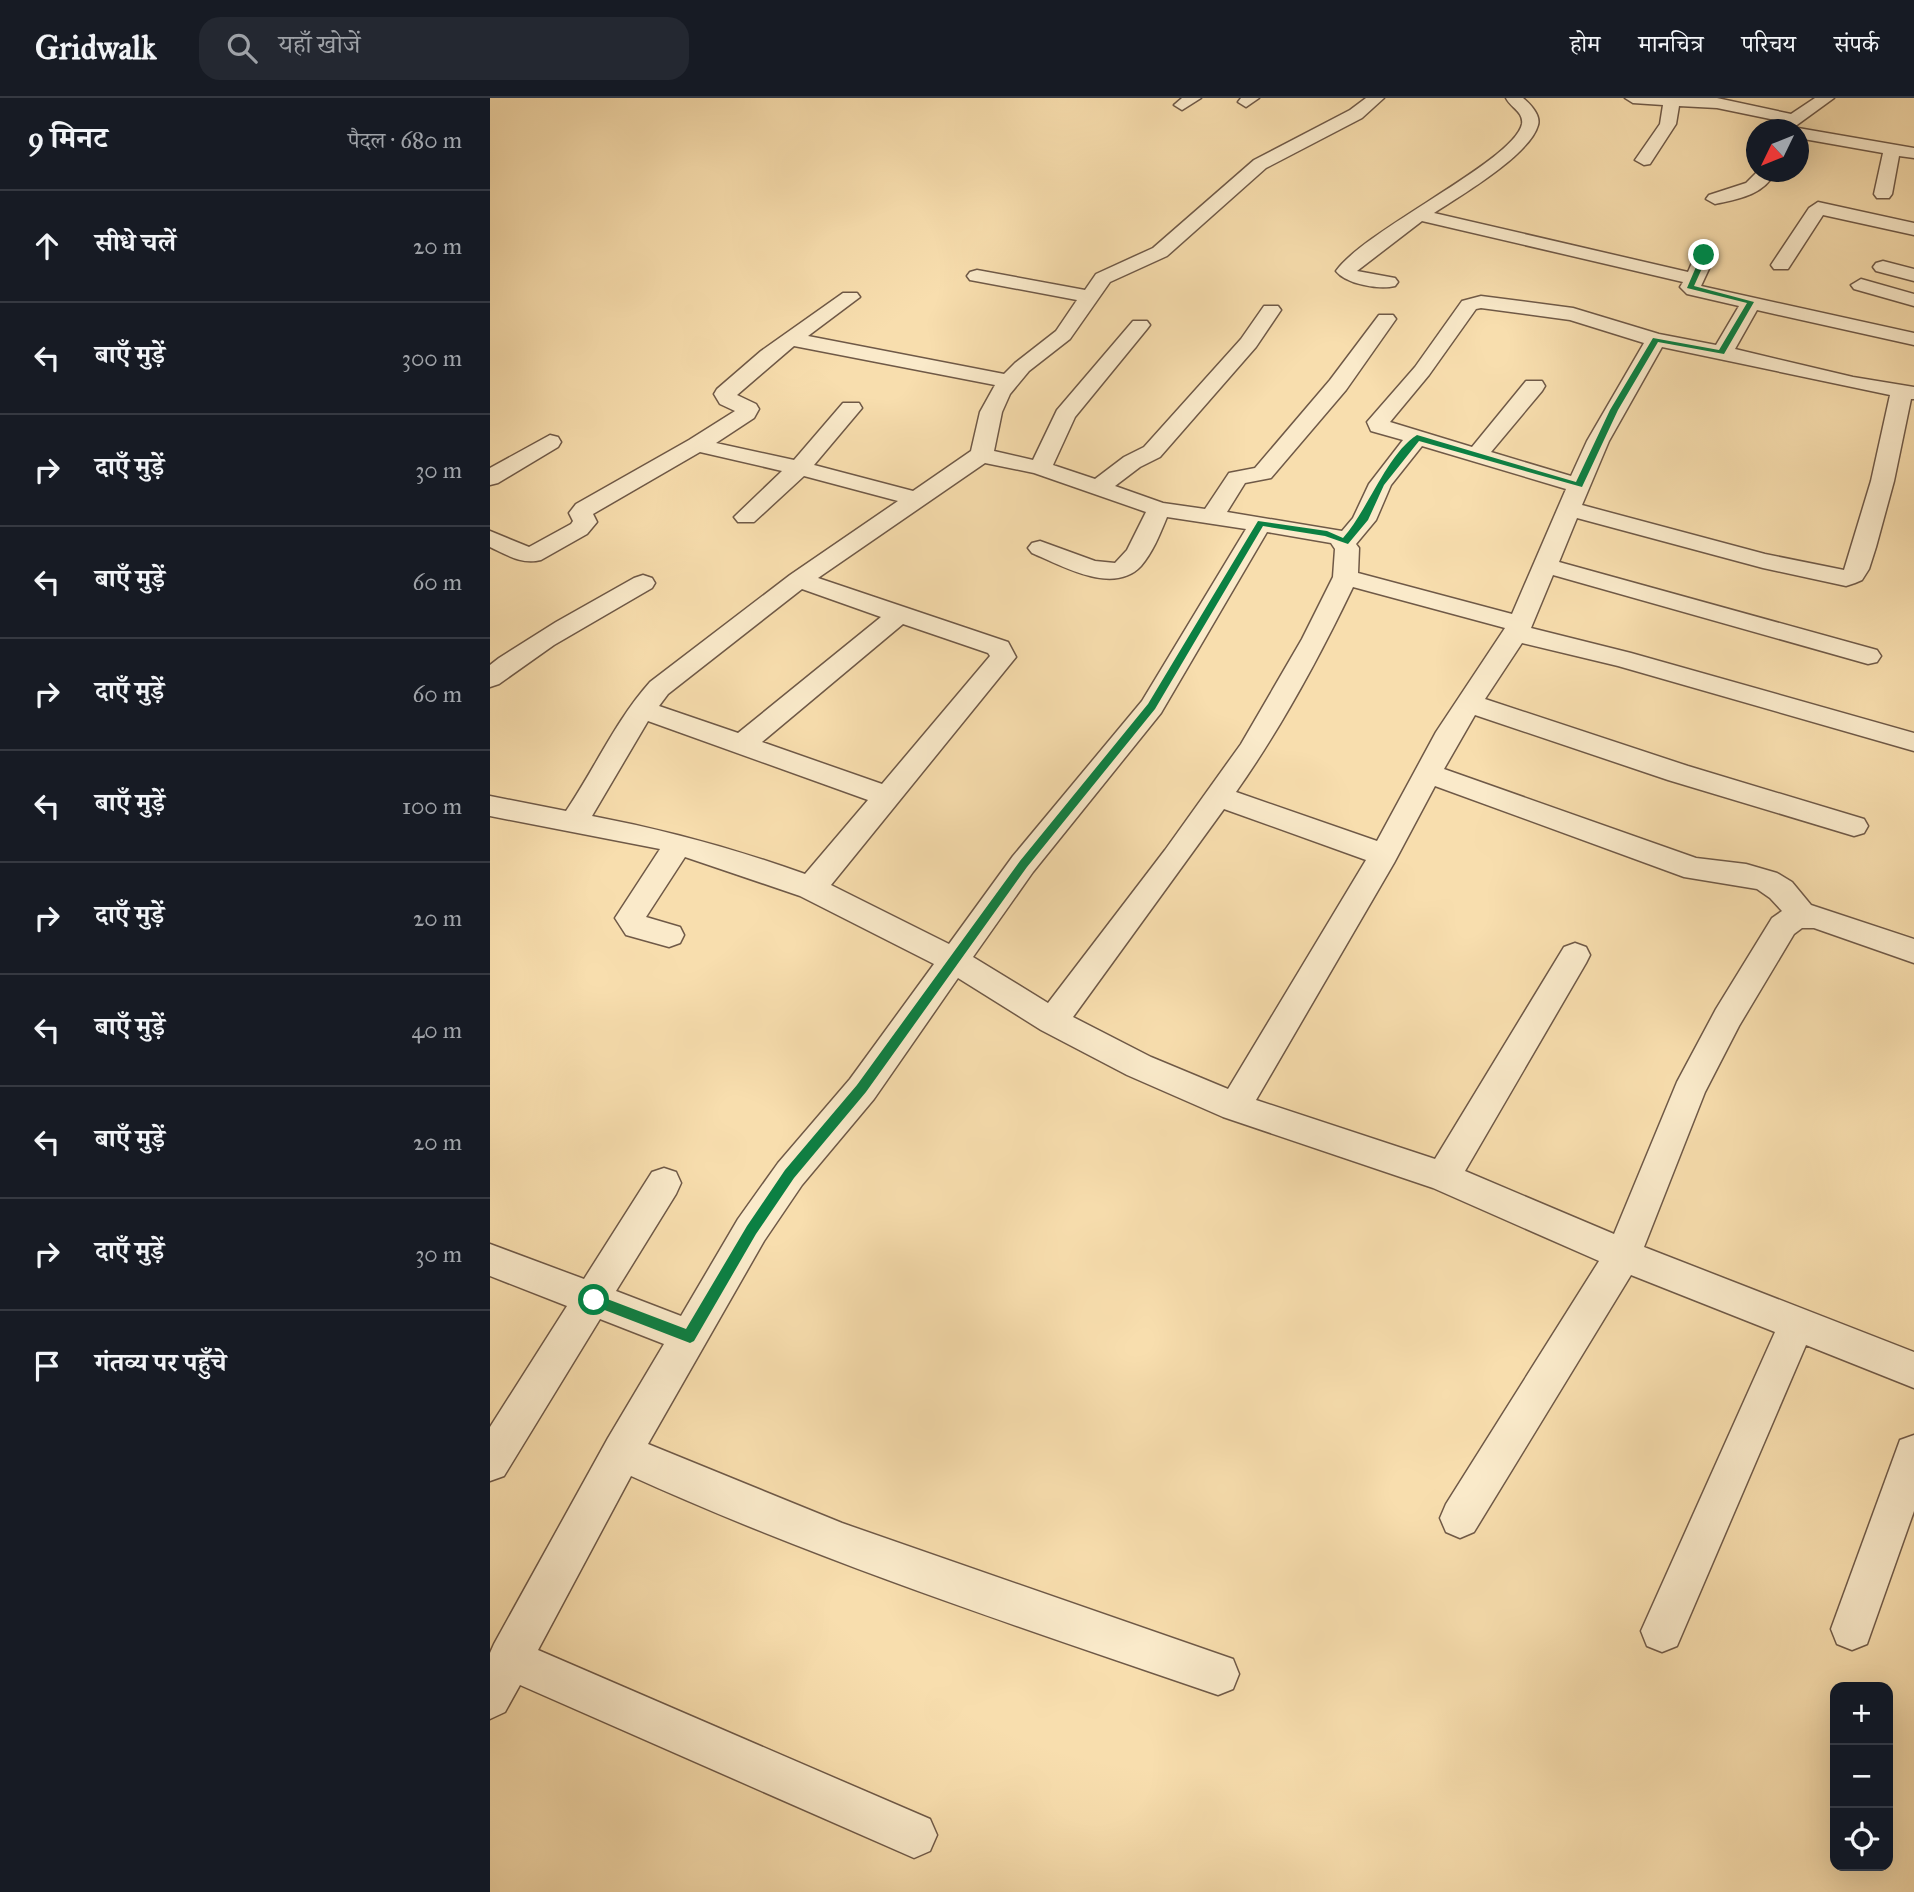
<!DOCTYPE html>
<html lang="hi">
<head>
<meta charset="utf-8">
<style>
	:root { --surface:#171b24; --page:#242831; --text:#f1f3f6; --muted:#9ea1a6; --line:#363941 }
	body { margin:0; font-family:"IM FELL Great Primer","Noto Serif Devanagari",serif; background:var(--page); color:var(--text) }
	.controls { position:absolute; right:21px; bottom:21px; display:grid; overflow:hidden; border-radius:14px; box-shadow:0 7px 28px #0002 }
	.controls button { width:63px; height:63px; display:grid; place-items:center; padding:0; border:0; border-bottom:2px solid var(--line); background:var(--surface); color:var(--text); font:35px sans-serif }
	.compass { position:absolute; left:1256px; top:21px; width:63px; height:63px; border-radius:50%; background:var(--surface); box-shadow:0 7px 28px #0002; rotate:227deg }
	.stop { position:absolute; width:21px; height:21px; margin:-16px; border:5px solid #0b8043; border-radius:50%; background:#fff }
	.stop.end { background:#0b8043; border-color:#fff; box-shadow:0 2px 7px #0008 }
	.list { margin:0; padding:0; list-style:none }
	h2 { display:flex; justify-content:space-between; align-items:center; height:91px; margin:0; padding:0 28px; font-size:30px }
	h2 small { font-size:23px; font-weight:400; color:var(--muted) }
	.list li { display:grid; grid-template-columns:46px 1fr auto; gap:21px; align-items:center; box-sizing:border-box; height:112px; padding:0 28px; border-top:2px solid var(--line) }
	.list b { display:block; font-size:26px; white-space:nowrap }
	.list em { font-size:23px; font-style:normal; color:var(--muted) }
	.icon { flex:none; width:38px; height:38px; fill:none; stroke:currentColor; stroke-width:2; stroke-linecap:round; stroke-linejoin:round }
	.map { position:relative; flex:none; width:1424px; height:1794px; overflow:hidden }
	header { display:flex; align-items:center; gap:42px; box-sizing:border-box; height:98px; padding:0 35px; background:var(--surface); border-bottom:2px solid var(--line) }
	header strong { font-size:33px }
	nav { display:flex; gap:38px; margin-inline-start:auto; font-size:24px }
	.search { width:490px; height:63px; background:var(--page); display:flex; align-items:center; gap:18px; box-sizing:border-box; padding:0 24px; border-radius:21px; color:var(--muted); font-size:26px }
	main { display:flex }
	aside { flex:1; background:var(--surface) }
	.map>svg:first-child { display:block }
</style>
</head>
<body>
<header>
<strong>Gridwalk</strong>
<div class="search"><svg class="icon" aria-label="search" viewBox="0 0 24 24"><circle cx="10" cy="10" r="6"/><path d="M15 15l6 6"/></svg>यहाँ खोजें</div>
<nav><a>होम</a><a>मानचित्र</a><a>परिचय</a><a>संपर्क</a></nav>
</header>
<main>
<aside>
<h2>9 मिनट<small>पैदल · 680 m</small></h2>
<ul class="list">
<li><svg class="icon" aria-label="ahead" viewBox="0 0 24 24"><path d="M12 20V5M6 11l6-6 6 6"/></svg><div><b>सीधे चलें</b></div><em>20 m</em></li>
<li><svg class="icon" aria-label="left" viewBox="0 0 24 24"><path d="M17 20v-9H6M10 6l-5 5 5 5"/></svg><div><b>बाएँ मुड़ें</b></div><em>300 m</em></li>
<li><svg class="icon" aria-label="right" viewBox="0 0 24 24"><path d="M7 20v-9h11M14 6l5 5-5 5"/></svg><div><b>दाएँ मुड़ें</b></div><em>30 m</em></li>
<li><svg class="icon" aria-label="left" viewBox="0 0 24 24"><path d="M17 20v-9H6M10 6l-5 5 5 5"/></svg><div><b>बाएँ मुड़ें</b></div><em>60 m</em></li>
<li><svg class="icon" aria-label="right" viewBox="0 0 24 24"><path d="M7 20v-9h11M14 6l5 5-5 5"/></svg><div><b>दाएँ मुड़ें</b></div><em>60 m</em></li>
<li><svg class="icon" aria-label="left" viewBox="0 0 24 24"><path d="M17 20v-9H6M10 6l-5 5 5 5"/></svg><div><b>बाएँ मुड़ें</b></div><em>100 m</em></li>
<li><svg class="icon" aria-label="right" viewBox="0 0 24 24"><path d="M7 20v-9h11M14 6l5 5-5 5"/></svg><div><b>दाएँ मुड़ें</b></div><em>20 m</em></li>
<li><svg class="icon" aria-label="left" viewBox="0 0 24 24"><path d="M17 20v-9H6M10 6l-5 5 5 5"/></svg><div><b>बाएँ मुड़ें</b></div><em>40 m</em></li>
<li><svg class="icon" aria-label="left" viewBox="0 0 24 24"><path d="M17 20v-9H6M10 6l-5 5 5 5"/></svg><div><b>बाएँ मुड़ें</b></div><em>20 m</em></li>
<li><svg class="icon" aria-label="right" viewBox="0 0 24 24"><path d="M7 20v-9h11M14 6l5 5-5 5"/></svg><div><b>दाएँ मुड़ें</b></div><em>30 m</em></li>
<li><svg class="icon" aria-label="arrive" viewBox="0 0 24 24"><path d="M6 21V4h12l-3 4 3 4H6"/></svg><div><b>गंतव्य पर पहुँचे</b></div></li>
</ul>
</aside>
<div class="map">
<svg width="1424" height="1794" viewBox="0 0 1424 1794">
	<rect width="100%" height="100%" fill="#f8deae"/>
	<filter id="stains"><feTurbulence type="fractalNoise" baseFrequency=".00286" numOctaves="4"/><feColorMatrix values="0 0 0 0 .2 0 0 0 0 .09 0 0 0 0 .02 0 0 0 .5 -.17"/></filter>
	<radialGradient id="worn" r=".72"><stop offset=".6" stop-color="#630" stop-opacity="0"/><stop offset="1" stop-color="#630" stop-opacity=".3"/></radialGradient>
	<g fill="none" stroke-linecap="round" stroke-linejoin="round">
		<g stroke="#6f5947" stroke-width="3">
			<g id="street">
				<polygon points="692,0 711,0 692,12 684,7"/>
				<polygon points="751,0 769,0 756,9 748,4"/>
				<path d="M876,0H894L872,20L776,70L677,158L620,184L580,241L539,273L520,296L512,314L504,353L543,362L567,312L643,223H657L660,227L657,231L585,319L563,367L605,381L634,359L654,349L751,241L774,208H788L791,212L766,249L670,359L650,369L625,388L673,405L715,411L739,375L765,370L840,282L889,217H903L906,221L856,292L781,380L755,385L737,414L852,433L863,420L879,386L913,342L881,333L877,324L925,269L972,203L991,198L1083,210L1169,236L1226,247L1249,208L1197,196L1190,189L1193,184L932,123L867,173L905,180L908,184L905,188C889,192 856,186 846,173C876,131 1024,63 1032,26C1034,14 1020,9 1016,0H1033C1040,6 1051,17 1048,27C1040,57 970,98 944,115L1198,174L1204,160L1202,150L1205,146H1219L1224,160L1211,188L1424,235V247L1267,212L1245,251L1363,279L1424,289V301H1421L1404,383L1386,449L1379,471L1372,482L1365,485L1356,488L1273,470L1087,420L1069,464L1387,552L1391,558L1387,564L1378,566L1063,477L1041,530L1141,555L1424,635V653L1128,568L1032,545L995,601L1198,668L1374,721L1378,728L1374,735L1364,738L1178,682L985,617L954,671L1206,760L1256,766L1287,775L1302,784L1321,807L1424,841V865L1324,830H1312L1304,836L1249,928L1215,994L1154,1149L1424,1254V1290L1316,1247L1187,1548L1172,1554L1157,1548L1151,1533L1285,1234L1141,1177L984,1434L970,1440L956,1434L950,1420L956,1406L1109,1163L943,1090L733,1019L637,977L551,932L468,880L384,1001L312,1087L274,1143L158,1346L352,1425L743,1561L749,1576L743,1591L728,1597C530,1529 331,1464 141,1378L48,1552L440,1721L447,1737L440,1753L424,1760L30,1587L15,1614L0,1621V1555L4,1546L118,1340L174,1246L110,1221L14,1378L0,1383V1329L77,1208L0,1178V1146L94,1181L162,1074L174,1070L186,1074L191,1085L186,1096L126,1193L191,1218L248,1121L288,1065L360,981L444,866L310,798L195,759L156,819L190,829L194,837L190,845L179,849L136,837L125,820L170,751L0,718V698L76,713C105,670 126,622 160,584L300,477L408,403L314,378L264,424H248L244,419L292,373L210,354L103,416L107,424L97,436L51,462C32,467 17,457 0,449V433L39,449L81,426L83,423L79,415L86,406L199,342L245,313L230,306L224,296L227,291L271,253L353,195H367L370,199L318,238L514,276L525,265L566,233L587,202L480,182L477,178L480,174L487,172L595,192L606,176L663,150L764,62L860,12ZM991,210L1080,222L1154,245L1097,343L1081,378L1001,354L1052,293L1055,288L1052,283H1036L982,349L900,324L939,277L986,211ZM304,248L505,287L490,314L481,353L423,393L324,367L372,310L369,305H353L304,362L226,345L264,320L269,311L266,306L247,297ZM1172,249L1400,297L1381,383L1354,472L1275,456L1092,407L1119,343ZM932,348L1076,391L1022,516L868,475L869,450L866,446L886,422L901,387ZM495,365L544,375L656,414L637,452L625,465L605,463L550,443L542,445L538,450L542,455C571,467 623,498 651,468C663,454 670,436 677,419L756,431L652,603L523,758L459,846L341,787L526,559L518,544L328,480ZM777,434L841,445L845,451L843,479L812,541L751,646L675,752L558,905L483,859L543,774L671,615ZM863,489L1015,530L946,634L887,743L746,694C791,630 829,560 863,489ZM312,491L391,519L248,635L169,608L178,596ZM413,526L498,555L500,558L392,686L272,644ZM158,623L378,702L315,776C245,751 176,732 102,718ZM945,688L1194,779L1267,791L1280,800L1292,813L1282,820L1226,911L1187,984L1124,1136L975,1073L1096,865L1100,857L1096,849L1085,845L1074,849L945,1061L766,1002L904,765ZM734,711L876,762L738,991L661,959L583,919Z"/>
				<polygon points="1135,0 1227,0 1301,16 1325,0 1344,0 1300,32 1280,32 1290,23 1227,10 1189,8 1186,26 1160,66 1154,67 1145,62 1170,26 1173,7 1143,5"/>
				<polygon points="1308,30 1424,50 1424,60 1409,58 1402,96 1399,100 1387,100 1384,96 1393,55 1308,40 1308,32 1302,32"/>
				<path d="M1267,74H1285C1274,97 1248,101 1225,106L1216,101L1219,97L1256,85Z"/>
				<polygon points="1328,104 1424,125 1424,137 1333,117 1298,171 1284,171 1281,167 1319,110"/>
				<polygon points="1393,163 1424,171 1424,183 1386,173 1383,169 1386,165"/>
				<polygon points="1371,181 1424,196 1424,208 1364,191 1361,187"/>
				<polygon points="60,337 68,339 71,344 68,349 8,385 0,387 0,370"/>
				<polygon points="153,477 162,480 165,485 162,490 64,547 9,586 0,589 0,567 9,560 66,524 144,480"/>
				<polygon points="1424,1337 1424,1413 1377,1546 1362,1552 1347,1546 1341,1531 1410,1342"/>
			</g>
		</g>
		<use href="#street" fill="#faeaca" fill-rule="evenodd"/>
	</g>
	<path fill="#0b8043" d="M1212,155L1218,157L1204,188L1264,204L1234,256L1168,244L1128,312L1092,389L929,343L894,387L878,422L858,446L835,438L773,428L665,611L537,769L376,994L304,1080L266,1136L204,1243L200,1245L99,1206V1197L104,1196L196,1231L257,1128L295,1072L367,987L530,763L658,606L768,423L837,433L853,440C878,412 897,356 927,337L1086,384L1120,312L1163,240L1229,252L1257,205L1197,190Z"/>
	<rect width="100%" height="100%" filter="url(#stains)"/>
	<rect width="100%" height="100%" fill="url(#worn)"/>
</svg>
<div class="controls">
<button>+</button>
<button>−</button>
<button><svg class="icon" aria-label="locate" viewBox="0 0 24 24"><circle cx="12" cy="12" r="6"/><path d="M12 2v4M12 18v4M2 12h4M18 12h4"/></svg></button>
</div>
<svg class="compass" viewBox="-18 -18 36 36"><path d="M0-13l5 13h-10z" fill="#e53935"/><path d="M0 13l5-13h-10z" fill="#9ea1a6"/></svg>
<div class="stop" style="left:104px;top:1202px"></div>
<div class="stop end" style="left:1214px;top:157px"></div>
</div>
</main>
</body>
</html>
